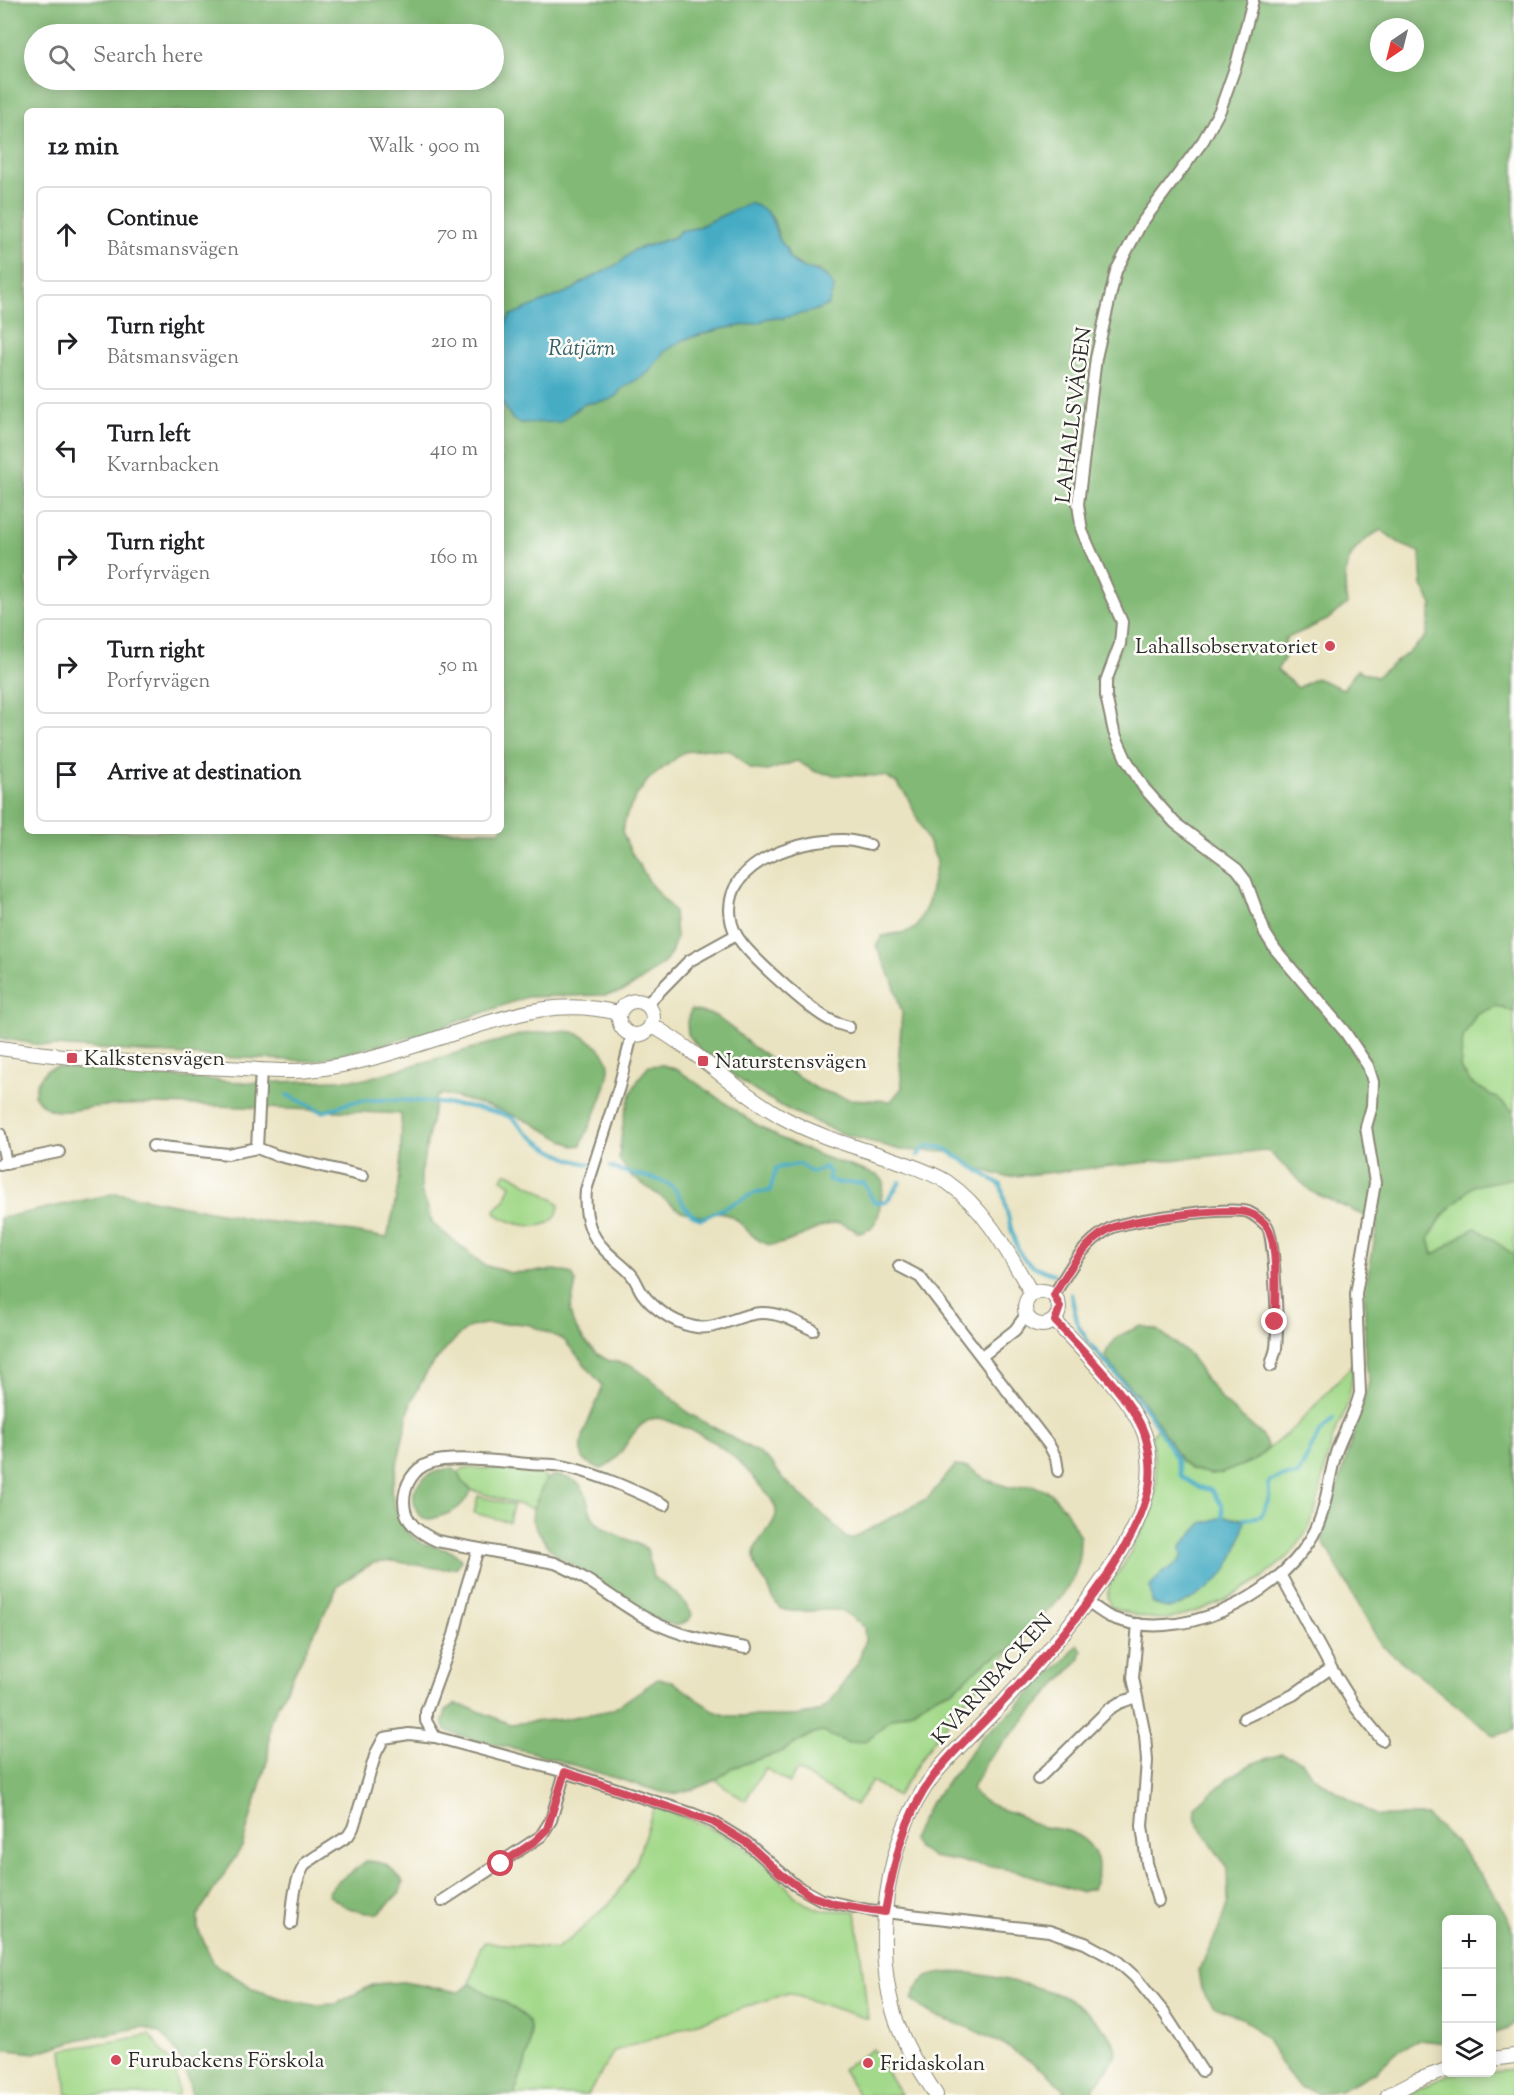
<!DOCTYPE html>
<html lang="en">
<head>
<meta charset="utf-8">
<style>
	:root { --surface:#fff; --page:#f2f2f2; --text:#202124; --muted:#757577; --line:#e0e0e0 }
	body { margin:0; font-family:"Sorts Mill Goudy",serif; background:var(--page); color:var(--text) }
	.controls { position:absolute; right:18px; bottom:18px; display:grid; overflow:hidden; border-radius:9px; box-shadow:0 3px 15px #0003 }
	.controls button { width:54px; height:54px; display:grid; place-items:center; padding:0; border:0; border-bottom:2px solid var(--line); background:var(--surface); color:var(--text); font:30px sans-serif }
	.compass { position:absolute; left:1370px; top:18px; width:54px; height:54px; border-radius:50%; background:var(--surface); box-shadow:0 3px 15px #0003; rotate:215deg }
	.stop { position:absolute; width:18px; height:18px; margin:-14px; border:4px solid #d1495b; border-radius:50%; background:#fff }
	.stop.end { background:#d1495b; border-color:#fff; box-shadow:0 2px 6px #0008 }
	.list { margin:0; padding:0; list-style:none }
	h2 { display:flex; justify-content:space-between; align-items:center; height:78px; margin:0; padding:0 24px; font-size:26px }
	h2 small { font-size:20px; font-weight:400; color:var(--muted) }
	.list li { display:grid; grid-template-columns:39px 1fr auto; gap:18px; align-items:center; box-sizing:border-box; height:96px; margin:0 12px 12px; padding:0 12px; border:2px solid var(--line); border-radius:9px }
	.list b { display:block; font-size:22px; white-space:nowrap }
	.list p { margin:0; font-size:20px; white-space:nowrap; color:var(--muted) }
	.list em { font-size:20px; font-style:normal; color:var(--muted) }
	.icon { flex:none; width:33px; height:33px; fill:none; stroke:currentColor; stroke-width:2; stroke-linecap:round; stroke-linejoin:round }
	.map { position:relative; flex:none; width:1514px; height:2095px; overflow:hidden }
	.search { position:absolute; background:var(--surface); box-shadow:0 3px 15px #0003; left:24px; top:24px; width:480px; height:66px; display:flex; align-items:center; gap:15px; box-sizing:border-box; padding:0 21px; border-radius:33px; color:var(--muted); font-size:22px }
	.panel { position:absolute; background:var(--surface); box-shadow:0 3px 15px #0003; left:24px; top:108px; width:480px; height:726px; border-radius:9px }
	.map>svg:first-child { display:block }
</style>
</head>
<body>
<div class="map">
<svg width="1514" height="2095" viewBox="0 0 1514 2095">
	<rect width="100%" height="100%" fill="#fdfcf7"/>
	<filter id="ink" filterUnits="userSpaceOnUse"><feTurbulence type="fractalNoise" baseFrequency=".0167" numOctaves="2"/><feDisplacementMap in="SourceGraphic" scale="12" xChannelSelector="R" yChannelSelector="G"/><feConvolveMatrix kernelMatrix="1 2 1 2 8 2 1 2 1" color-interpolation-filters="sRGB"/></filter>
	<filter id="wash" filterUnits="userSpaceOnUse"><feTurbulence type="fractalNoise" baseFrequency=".008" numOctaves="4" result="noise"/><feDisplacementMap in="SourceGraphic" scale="24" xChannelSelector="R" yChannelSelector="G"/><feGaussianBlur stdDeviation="1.35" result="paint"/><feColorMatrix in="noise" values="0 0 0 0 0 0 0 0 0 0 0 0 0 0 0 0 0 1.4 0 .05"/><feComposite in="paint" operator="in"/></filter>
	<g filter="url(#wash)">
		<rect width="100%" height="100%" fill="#eae3c1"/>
		<g fill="#a3d98a" stroke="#67825a" stroke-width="1.5">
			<polygon points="1496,1006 1514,1012 1514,1112 1495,1097 1471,1083 1460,1068 1463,1037 1476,1015"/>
			<path d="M505,1173H509L556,1201L559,1205C556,1237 513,1226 496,1214L495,1210L505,1200L511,1185L502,1179Z"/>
			<path d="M1514,1178V1255L1476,1228C1459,1234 1449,1247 1433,1255L1429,1238C1440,1220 1453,1198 1472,1186C1482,1180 1502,1179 1514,1178Z"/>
			<path d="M1353,1364C1352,1383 1350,1401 1342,1418C1339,1425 1335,1431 1333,1438C1323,1467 1322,1499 1309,1527C1288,1569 1228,1603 1184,1615C1179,1617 1172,1619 1167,1619C1147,1619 1126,1614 1110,1605L1107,1597L1110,1584L1124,1564L1152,1512L1157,1481L1152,1437L1159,1424L1170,1445L1181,1461L1193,1469L1209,1474L1241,1465L1255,1460L1297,1425Z"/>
			<polygon points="464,1468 539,1470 546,1479 533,1509 472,1490 462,1482 458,1473"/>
			<polygon points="478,1496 513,1505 509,1522 474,1513"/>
			<polygon points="1012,1649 972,1692 931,1744 897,1796 871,1781 856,1806 797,1770 789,1783 765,1768 745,1801 716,1780 731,1768 781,1752 810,1735 822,1732 835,1737 866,1741 891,1719 911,1711 936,1695 952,1691 989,1659"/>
			<path d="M654,1806L704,1825L734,1840L766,1864L795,1896L806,1904L821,1910L856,1911L868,2019L788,1993L614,2051L588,2095H514C520,2076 542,2030 523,2015C507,2002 487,1994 470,1984L480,1948L485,1942L555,1949L572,1938L614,1899L636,1863Z"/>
			<polygon points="150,2035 176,2069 178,2095 67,2095 62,2050"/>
			<polygon points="873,2049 901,2095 858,2095 842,2069"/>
			<polygon points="1514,2069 1514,2095 1405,2095 1450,2074 1492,2072 1492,2071"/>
		</g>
		<g fill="#82b976" stroke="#567250" stroke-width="1.5" fill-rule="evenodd">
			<path d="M0,0H1514V1012L1496,1006L1476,1015L1463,1037L1460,1068L1471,1083L1495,1097L1514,1112V1178L1473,1186L1443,1215L1429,1238L1433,1255C1449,1247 1459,1234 1476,1228L1514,1255V1730L1495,1736L1381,1645L1322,1540L1369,1382L1365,1355V1291L1378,1222L1312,1192L1267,1150L1006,1177L973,1167L949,1152L900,1150L840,1133L789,1110L755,1091L700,1050L688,1034L687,1022L691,1010L714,1015L734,1030L753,1047L817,1089L849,1099L891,1101L902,1088L899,1053L902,1013L893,982L876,946L882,936L906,932L916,928L928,903L937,861L907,796L897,783L885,776L835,775L816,772L797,761L767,771L750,769L731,751L706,749L684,752L648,780L637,795L627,814L622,831L630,850L652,886L674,911L676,938L671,953L665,962L636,984L620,992L605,995L527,997L420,1035L314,1061L215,1057L41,1045L0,1038ZM1379,27H1415V63H1379ZM34,34H494V80H34ZM27,111H501V329L511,315L574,289L583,282L621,263L634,250L675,237L680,231L696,228L749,203L773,218L781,244L786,248L789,258L806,269L818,270L830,279L783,318H768L758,323L721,329L685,339L675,344L664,352L648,373L622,388L616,396L609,400L583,404L576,411L544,421L519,423L513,420L501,401V831H27ZM1381,530L1402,545L1420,552L1422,586L1432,605L1426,636L1414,648L1376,677L1357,670L1343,689L1316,678L1298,688L1277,670L1286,655L1285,639L1327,620L1347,604C1341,568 1347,548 1381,530Z"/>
			<path d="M560,1031C566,1032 573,1031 578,1034C590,1039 608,1053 609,1066C610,1085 589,1127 581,1145L574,1146L530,1122L492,1107L443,1094L436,1097L421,1173V1190L433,1224L484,1265L511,1273L556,1270L572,1274L576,1282L570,1311L573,1323L583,1339L596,1353L607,1360L631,1365L653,1381L688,1413L757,1452L772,1463L783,1479L829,1520L845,1537L851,1539L928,1498L955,1466L968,1467L987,1480L1012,1488L1032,1485L1051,1493L1065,1509L1080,1537L1079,1562L1072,1581L1061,1597L1012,1649L989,1660L952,1691L936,1695L911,1711L891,1719L866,1741L848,1743L822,1732L810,1735L781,1752L731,1768L716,1780L694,1789L673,1794L661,1792L531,1752L475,1740L446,1731L443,1722L446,1710L456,1704L476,1710L510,1724L563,1719L612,1710L658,1679L672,1681L714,1711L728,1716H795L818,1712L829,1704L857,1664L865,1642L864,1627C856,1621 848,1612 837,1610C823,1608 789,1616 779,1607C774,1602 770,1590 766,1583C762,1577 756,1570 755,1563C748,1540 779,1527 776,1510C774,1501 767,1493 761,1487C736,1454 713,1438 674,1423C668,1421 659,1416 652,1419C628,1427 626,1459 601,1469L584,1461C574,1436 598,1409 602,1385L564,1340L530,1325L515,1323L485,1324L470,1327L458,1336L429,1368L411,1402L391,1491L395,1507L407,1532L420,1542L453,1552L461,1560L457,1567L442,1569L393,1561L373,1563L339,1584L270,1721L268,1758L242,1847L198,1914V1929L214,1964L256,1990L287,2000L314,2005L336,2004L374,1984L403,1982L460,1992L470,1984C487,1994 507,2002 523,2015C542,2030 520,2076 514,2095H192L184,2065L174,2048L160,2033L142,2027L81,2039L35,2053L0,2049V1218L117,1193L261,1221L323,1227L387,1238C398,1199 403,1154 401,1114C348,1111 294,1109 241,1107C192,1105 144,1102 95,1107C70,1109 51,1121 34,1095L37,1083L46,1070L56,1067L248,1083L365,1079L523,1034Z"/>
			<path d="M663,1065L678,1070L754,1123L782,1139L824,1157L879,1176L884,1182L878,1217L871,1229L860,1233C854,1230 845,1224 839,1223C821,1221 785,1250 767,1244C753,1240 745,1226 734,1218C730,1216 725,1214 721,1212L704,1217L681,1211L630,1175L619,1159C622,1126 625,1090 649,1066Z"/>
			<path d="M1142,1326L1158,1330L1190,1355L1204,1377L1224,1402L1263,1436L1268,1448L1255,1460L1220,1474H1209L1192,1469L1181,1461L1159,1424L1141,1399L1111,1366L1105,1355C1113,1337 1124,1332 1142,1326Z"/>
			<path d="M452,1468L458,1473L462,1482L472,1490C464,1504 456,1512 441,1516C436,1517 432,1520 427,1519C413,1516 410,1493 419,1483C427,1473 440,1470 452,1468Z"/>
			<path d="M555,1475C600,1481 578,1509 601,1526C614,1536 633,1540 647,1549L653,1577C669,1589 684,1596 692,1615L689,1620L676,1626L649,1616L563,1559L548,1547L532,1520L533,1509L546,1479Z"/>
			<path d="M1078,1645L1082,1651L1079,1660L987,1761L971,1790C986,1806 997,1807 1016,1814C1024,1817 1031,1824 1040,1826C1049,1829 1059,1828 1068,1831C1094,1841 1106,1863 1092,1889L1079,1892L1017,1871L932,1857L917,1848L912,1839L929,1805L983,1736L1015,1709L1037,1685L1064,1661Z"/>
			<polygon points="1281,1754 1302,1761 1312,1776 1376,1816 1427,1816 1457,1844 1493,1891 1514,1931 1514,2023 1508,2029 1492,2034 1492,1920 1446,1920 1446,2043 1419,2040 1401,2049 1375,2072 1341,2090 1319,2093 1299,2087 1280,2063 1266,2038 1242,2018 1214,2007 1201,1989 1198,1971 1218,1931 1228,1902 1227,1868 1196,1821 1195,1807 1229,1778 1253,1763"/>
			<path d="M366,1861C386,1862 391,1866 403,1882L400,1892L379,1913C359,1915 344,1907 328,1895C331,1883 356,1870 366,1861Z"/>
			<path d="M964,1972C992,1976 1047,1987 1072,2001C1084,2008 1094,2018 1103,2028C1110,2035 1118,2046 1115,2056C1110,2071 1095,2081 1090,2095H1063L1065,2089C1040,2066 1010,2047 980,2033C965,2025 945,2021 932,2014C925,2010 919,2006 912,2001C919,1971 938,1973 964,1972Z"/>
		</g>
		<g fill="#44acc4" stroke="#386c78" stroke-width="1.5">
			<path d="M749,203C776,211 770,221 780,241C781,244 784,246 786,248C788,251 787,254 789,257C802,276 822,262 834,288L828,305L814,311L783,318H768L758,323L721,329L685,339L664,352L648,373L622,388L616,396L609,400L583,404L560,422L520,423L513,420L501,401V329L511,315L574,289L583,282L620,263L634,250L675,237L680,231L696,228Z"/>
			<path d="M1223,1517L1245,1519C1242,1537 1237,1552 1228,1568C1220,1582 1186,1606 1170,1608C1163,1609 1158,1605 1152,1602L1150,1587L1163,1571L1171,1569L1182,1557L1181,1546L1202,1523Z"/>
		</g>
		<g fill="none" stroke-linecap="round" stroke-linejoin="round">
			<g stroke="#44acc4" stroke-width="4">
				<path d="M287,1095L323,1112C333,1109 343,1104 354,1102C385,1096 484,1104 512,1118C517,1121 520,1127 525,1131C543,1146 566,1161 590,1164"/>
				<path d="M918,1155L927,1146L944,1148L1001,1185C1005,1201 1013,1248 1024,1259C1032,1267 1044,1271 1054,1274"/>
				<path d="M611,1167C629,1176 650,1175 666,1183C684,1191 678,1211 701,1219L757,1192L770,1191L776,1168L800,1164L812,1173L825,1167L830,1173L828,1179L837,1183H864L874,1202H886L900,1182"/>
				<polyline points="1071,1294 1078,1325 1089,1343 1149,1413 1176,1458 1181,1476 1199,1487 1211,1490 1222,1505 1223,1517"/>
				<polyline points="1245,1519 1261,1516 1269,1498 1269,1482 1280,1477 1298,1475 1319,1433 1333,1419"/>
			</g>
		</g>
	</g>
	<g filter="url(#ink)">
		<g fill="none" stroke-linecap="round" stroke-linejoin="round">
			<g stroke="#8a8776" stroke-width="14">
				<g id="minor">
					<polyline points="647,1004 689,961 736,935"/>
					<path d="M849,1027C843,1025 837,1024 832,1021C812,1012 748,955 737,936C733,929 730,918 730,910C730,858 803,840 843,840C852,840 861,843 870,845"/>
					<path d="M632,1035L619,1087L586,1190C584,1212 588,1233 604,1249C612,1258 623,1265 631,1274C636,1280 638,1287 642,1293C653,1308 673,1322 691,1326C717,1333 737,1313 762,1313C781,1313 796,1322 813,1330"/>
					<polyline points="0,1134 6,1163"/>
					<polyline points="153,1146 228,1154 257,1148 275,1155 363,1176"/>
					<polyline points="257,1148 261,1069"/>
					<polyline points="0,1164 59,1152"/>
					<polyline points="899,1266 920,1277 1049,1445 1056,1458 1058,1471"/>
					<path d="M1054,1295C1069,1270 1082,1244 1109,1229C1125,1220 1231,1206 1248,1212C1255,1215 1262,1221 1267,1226C1275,1236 1278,1332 1276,1348C1275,1354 1272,1360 1271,1366"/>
					<polyline points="982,1356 1015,1330 1026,1315"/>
					<path d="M665,1505C633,1490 601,1475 567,1467C555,1464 542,1465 530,1464C506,1462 451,1455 430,1463C414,1468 404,1485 404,1502C404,1523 420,1533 437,1541L555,1563C591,1578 619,1605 653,1622C682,1637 715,1642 746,1648"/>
					<polyline points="1281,1576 1331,1668 1356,1708 1382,1740"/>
					<path d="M1087,1602C1095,1607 1102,1613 1110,1617C1178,1645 1274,1599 1310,1540C1327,1514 1327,1482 1336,1453C1343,1432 1355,1414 1360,1393L1356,1294L1375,1183L1366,1127L1372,1106L1373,1082L1368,1066L1345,1032L1275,949L1265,933L1246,881L1237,869L1175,823L1144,788L1126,759L1114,732L1106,696V681L1120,644L1122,622L1082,531L1078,504L1096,358L1116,271L1141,224L1203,141L1220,110L1236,65L1253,0"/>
					<polyline points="1138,1624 1133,1678 1145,1735 1147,1761 1142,1826 1147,1863 1158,1901"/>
					<polyline points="1244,1718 1293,1695 1331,1668"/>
					<polyline points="435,1737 426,1721 426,1712 454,1635 464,1595 478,1549"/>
					<polyline points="1038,1779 1109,1709 1119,1703 1136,1697"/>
					<polyline points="442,1901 541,1836 551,1820 565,1772"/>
					<path d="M291,1924C293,1903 294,1880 306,1863L348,1836L353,1828L376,1753L384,1738L409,1734L435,1737L565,1772L693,1814L713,1822L747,1843L795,1885L822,1900L868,1910L1049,1931L1085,1943L1116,1960L1135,1977L1165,2014L1202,2071"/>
				</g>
			</g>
			<g stroke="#8a8776" stroke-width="16">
				<g id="tertiary">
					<circle cx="636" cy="1018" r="17"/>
					<path d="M651,1025C698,1051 736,1091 782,1117C820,1138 861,1148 901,1162C917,1168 933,1173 947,1182C986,1209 1009,1254 1032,1294"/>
					<path d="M0,1048C75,1059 151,1065 227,1068C254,1069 283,1073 309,1070C363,1065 415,1045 467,1029C521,1012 563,999 619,1013"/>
					<circle cx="1042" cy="1308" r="17"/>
					<polyline points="1492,2059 1514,2056"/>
					<path d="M936,2095C922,2072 906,2049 897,2023C871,1947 884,1841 933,1776C953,1751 977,1730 999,1707C1041,1662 1081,1613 1115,1562C1139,1524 1158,1484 1146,1439C1137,1403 1081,1349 1055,1321"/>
					<polyline points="1388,2095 1415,2081 1446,2070"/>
				</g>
			</g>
			<use href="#minor" stroke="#fff" stroke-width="10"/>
			<use href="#tertiary" stroke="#fff" stroke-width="14"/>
		</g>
	</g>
	<g fill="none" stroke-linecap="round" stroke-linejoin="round" filter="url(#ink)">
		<path stroke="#d1495b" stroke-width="8" d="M501,1864L535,1841L547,1829L565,1772L713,1822L747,1843L781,1874L811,1896L835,1904L885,1912C894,1863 903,1817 933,1777C952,1751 977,1730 998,1707C1048,1655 1134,1558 1149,1488C1152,1472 1150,1454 1146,1439C1137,1403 1081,1349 1055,1321L1060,1307L1054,1295C1069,1270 1082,1244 1109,1229C1126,1220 1232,1206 1249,1213C1256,1215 1267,1224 1269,1230C1278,1250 1275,1299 1275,1322"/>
	</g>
	<g fill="#d1495b" stroke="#fdfcf7" stroke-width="2">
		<circle cx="1330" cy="646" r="6"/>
		<rect x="66" y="1052" width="12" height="12" rx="3"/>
		<rect x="697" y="1055" width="12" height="12" rx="3"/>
		<circle cx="116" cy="2060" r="6"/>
		<circle cx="868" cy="2063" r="6"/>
	</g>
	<g text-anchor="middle" stroke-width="5" stroke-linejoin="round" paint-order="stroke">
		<g font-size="21" fill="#2b2b2b" stroke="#fdfcf7">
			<text transform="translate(1073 415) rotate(-83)" y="7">LAHALLSVÄGEN</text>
			<text transform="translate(992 1679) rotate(-48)" y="7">KVARNBACKEN</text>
		</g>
		<g font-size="21" fill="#2b2b2b" stroke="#fdfcf7" text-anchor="start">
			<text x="1318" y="653" text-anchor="end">Lahallsobservatoriet</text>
			<text x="84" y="1065">Kalkstensvägen</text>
			<text x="715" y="1068">Naturstensvägen</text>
			<text x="128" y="2067">Furubackens Förskola</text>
			<text x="880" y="2070">Fridaskolan</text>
		</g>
		<g font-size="22" font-style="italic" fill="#355f68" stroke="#fdfcf7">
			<text x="582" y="355">Råtjärn</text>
		</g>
	</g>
</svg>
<div class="controls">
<button>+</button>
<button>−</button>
<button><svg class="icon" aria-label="layers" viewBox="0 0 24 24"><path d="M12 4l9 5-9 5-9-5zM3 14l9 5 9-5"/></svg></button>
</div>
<svg class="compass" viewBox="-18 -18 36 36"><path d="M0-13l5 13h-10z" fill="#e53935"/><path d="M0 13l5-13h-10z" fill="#757577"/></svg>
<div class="stop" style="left:501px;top:1864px"></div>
<div class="stop end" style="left:1275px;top:1322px"></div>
<div class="search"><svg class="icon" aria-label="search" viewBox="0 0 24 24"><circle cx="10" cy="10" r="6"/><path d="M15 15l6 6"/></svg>Search here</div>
<section class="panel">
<h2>12 min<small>Walk · 900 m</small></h2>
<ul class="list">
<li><svg class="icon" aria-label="ahead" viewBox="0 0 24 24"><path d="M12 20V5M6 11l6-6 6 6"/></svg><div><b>Continue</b><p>Båtsmansvägen</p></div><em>70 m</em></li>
<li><svg class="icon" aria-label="right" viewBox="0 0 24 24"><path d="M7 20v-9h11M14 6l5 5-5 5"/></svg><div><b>Turn right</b><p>Båtsmansvägen</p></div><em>210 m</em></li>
<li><svg class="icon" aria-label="left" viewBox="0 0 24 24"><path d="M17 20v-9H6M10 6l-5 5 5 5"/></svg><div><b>Turn left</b><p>Kvarnbacken</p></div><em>410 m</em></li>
<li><svg class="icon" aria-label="right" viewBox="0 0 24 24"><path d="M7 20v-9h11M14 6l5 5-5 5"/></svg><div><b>Turn right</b><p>Porfyrvägen</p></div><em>160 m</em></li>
<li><svg class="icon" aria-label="right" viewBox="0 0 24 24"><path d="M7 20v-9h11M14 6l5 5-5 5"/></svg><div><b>Turn right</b><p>Porfyrvägen</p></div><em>50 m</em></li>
<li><svg class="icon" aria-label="arrive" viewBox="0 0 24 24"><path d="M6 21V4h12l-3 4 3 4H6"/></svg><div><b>Arrive at destination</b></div></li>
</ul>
</section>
</div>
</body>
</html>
